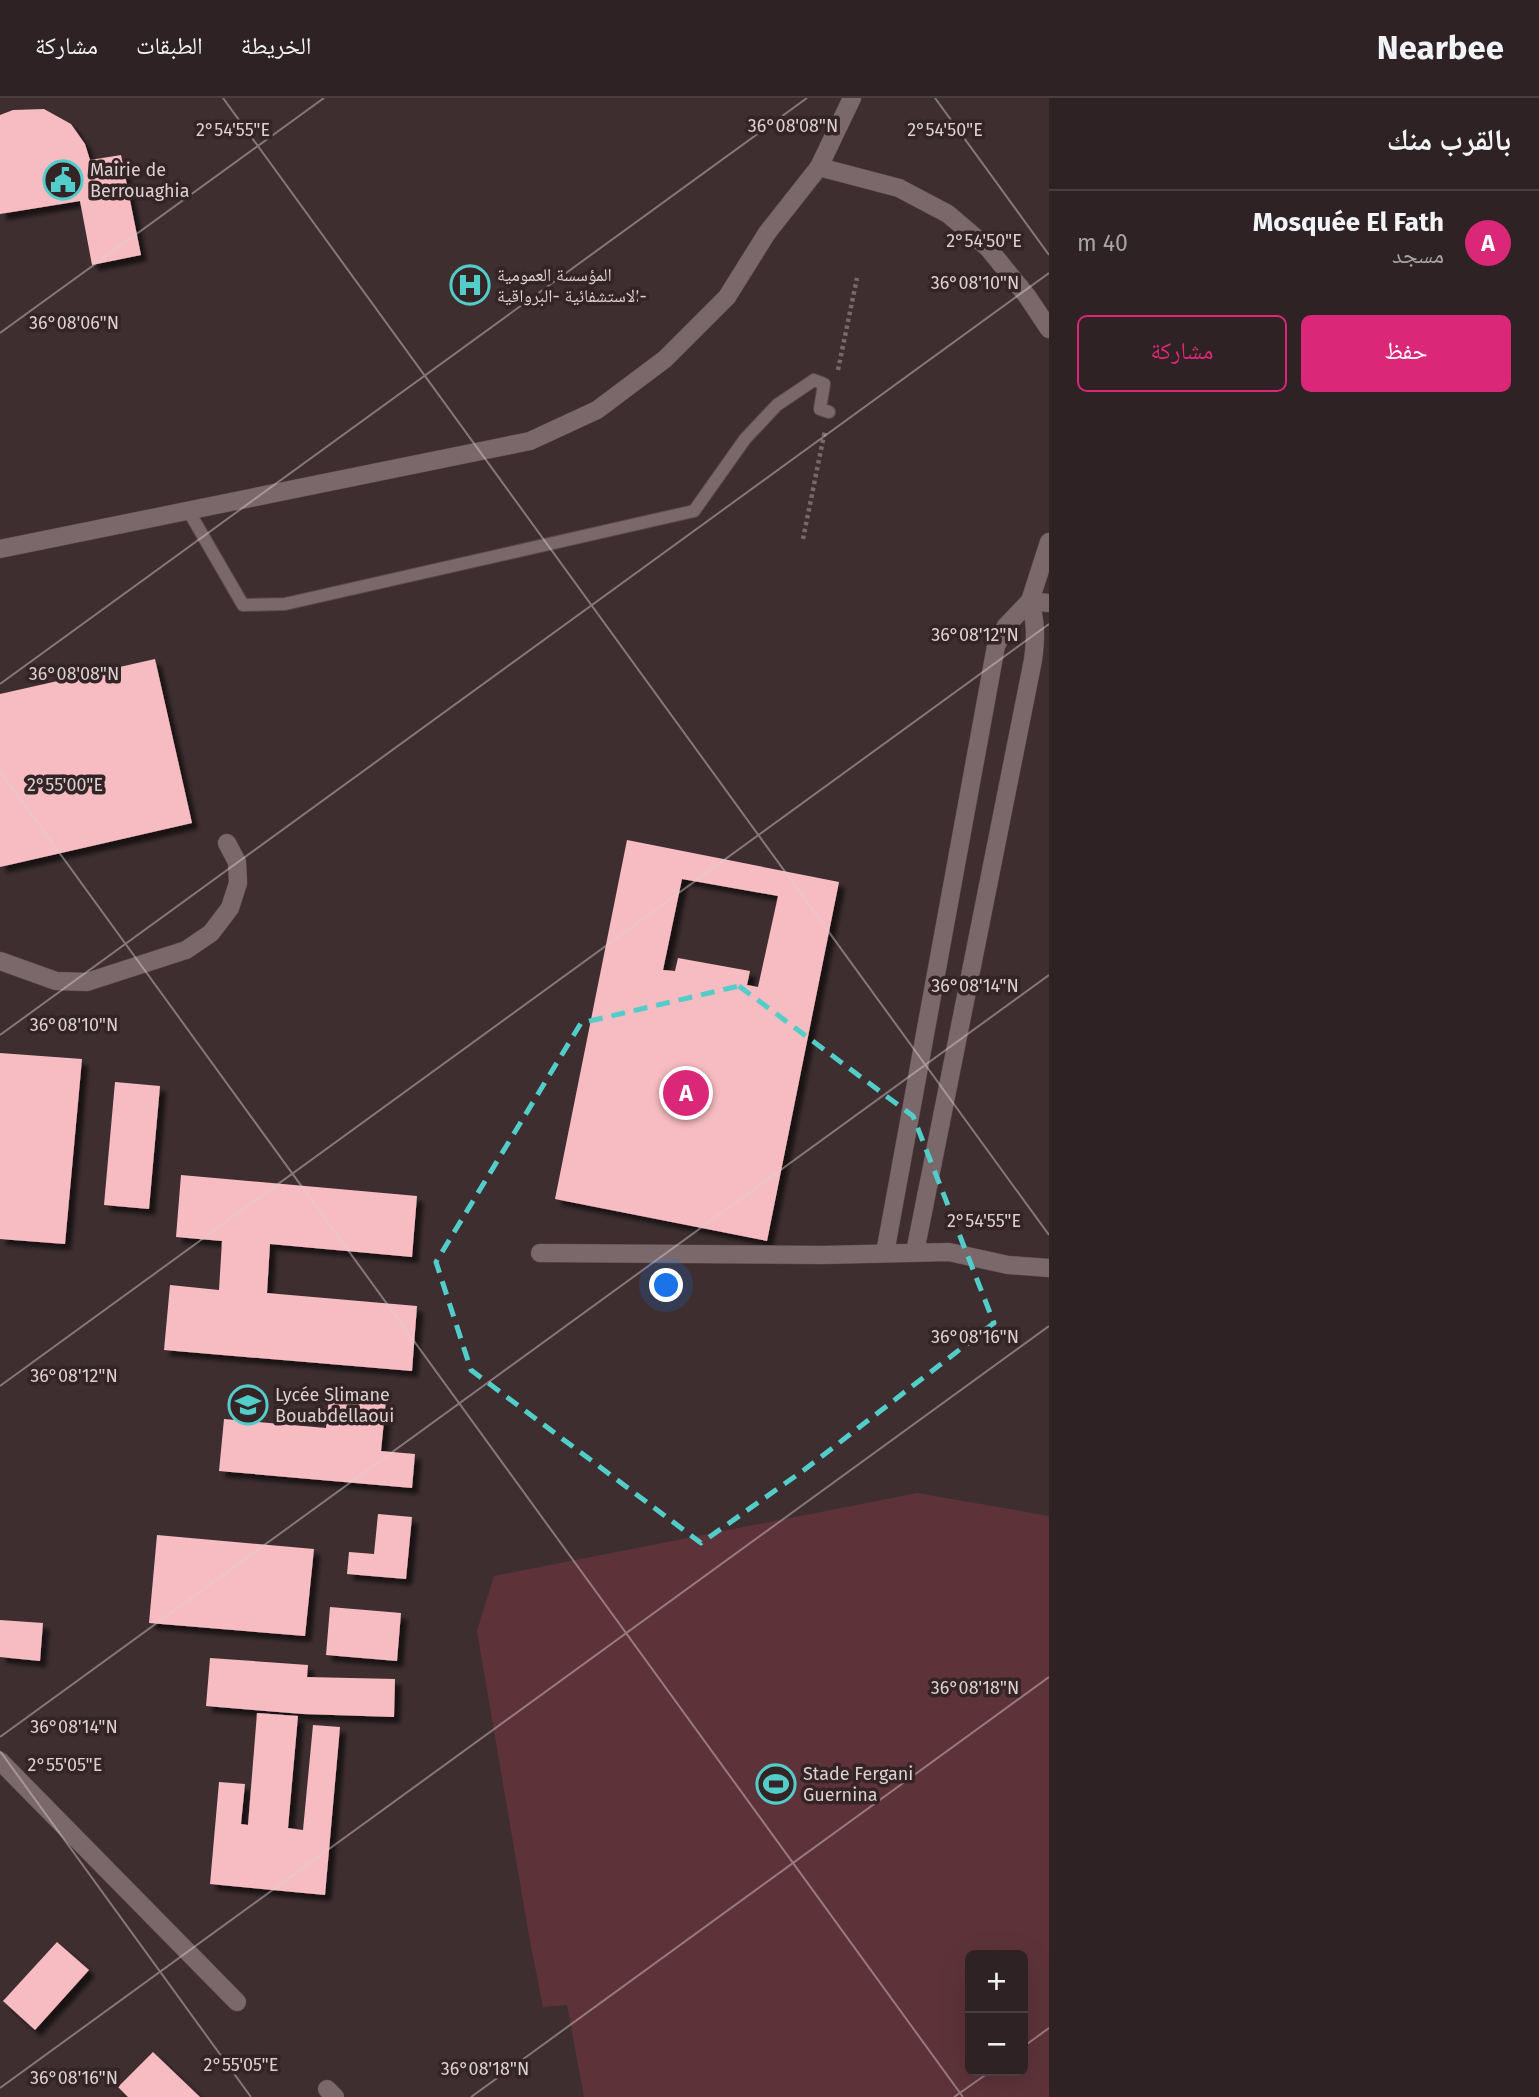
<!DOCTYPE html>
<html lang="ar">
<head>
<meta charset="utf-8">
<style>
	:root { --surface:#2e2224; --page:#3a2f31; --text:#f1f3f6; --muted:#a7a4a6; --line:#493f41; --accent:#db2777 }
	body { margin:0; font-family:"Fira Sans","Noto Naskh Arabic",sans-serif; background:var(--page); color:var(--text); direction:rtl }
	.controls { position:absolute; right:21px; bottom:21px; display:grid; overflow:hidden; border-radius:10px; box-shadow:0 7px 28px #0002 }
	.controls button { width:63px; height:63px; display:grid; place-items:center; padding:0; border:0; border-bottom:2px solid var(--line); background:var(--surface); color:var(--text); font:35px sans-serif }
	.you { position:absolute; left:667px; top:1188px; width:24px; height:24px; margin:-18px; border:5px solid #fff; border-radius:50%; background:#1a73e8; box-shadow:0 0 0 10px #1a73e833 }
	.badge { display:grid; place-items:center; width:46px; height:46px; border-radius:50%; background:var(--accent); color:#fff; font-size:23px; font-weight:700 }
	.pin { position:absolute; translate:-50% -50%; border:4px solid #fff; box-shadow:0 2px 7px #0006 }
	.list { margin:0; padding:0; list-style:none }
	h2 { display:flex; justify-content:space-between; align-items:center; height:91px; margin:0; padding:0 28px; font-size:30px }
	h2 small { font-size:23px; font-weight:400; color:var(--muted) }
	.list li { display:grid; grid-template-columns:46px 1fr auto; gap:21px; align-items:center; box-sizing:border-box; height:105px; padding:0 28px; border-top:2px solid var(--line) }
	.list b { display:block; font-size:26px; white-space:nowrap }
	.list p { margin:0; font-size:23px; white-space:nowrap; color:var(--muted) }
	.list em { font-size:23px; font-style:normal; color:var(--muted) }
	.actions { display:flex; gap:14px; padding:21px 28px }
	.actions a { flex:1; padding:16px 0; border:2px solid var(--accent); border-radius:10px; text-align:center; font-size:24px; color:var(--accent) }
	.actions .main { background:var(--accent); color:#fff }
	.map { position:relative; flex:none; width:1049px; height:1999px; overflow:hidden; direction:ltr }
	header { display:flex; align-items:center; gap:42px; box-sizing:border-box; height:98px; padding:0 35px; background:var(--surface); border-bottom:2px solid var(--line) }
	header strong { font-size:33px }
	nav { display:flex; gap:38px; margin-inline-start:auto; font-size:24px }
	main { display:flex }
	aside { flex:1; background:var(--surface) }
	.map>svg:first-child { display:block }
</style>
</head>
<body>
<header>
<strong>Nearbee</strong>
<nav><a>الخريطة</a><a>الطبقات</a><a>مشاركة</a></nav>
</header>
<main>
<aside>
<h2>بالقرب منك<small></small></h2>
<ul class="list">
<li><span class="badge">A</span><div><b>Mosquée El Fath</b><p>مسجد</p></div><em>40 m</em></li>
</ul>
<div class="actions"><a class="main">حفظ</a><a>مشاركة</a></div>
</aside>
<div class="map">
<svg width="1049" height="1999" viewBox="0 0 1049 1999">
	<defs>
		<filter id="shadow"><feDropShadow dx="6" dy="6" stdDeviation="2" flood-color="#0009"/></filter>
	</defs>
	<rect width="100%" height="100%" fill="#3e2e30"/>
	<path fill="#5d3339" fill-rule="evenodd" d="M917,1395L1049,1418V1999H584L567,1907L543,1909L529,1838L477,1533L494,1478ZM1023,1857V1973H970V1857Z"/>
	<g fill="#f7bcc2" fill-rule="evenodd" filter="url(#shadow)">
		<polygon points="44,11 71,26 85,46 90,62 121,57 141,157 92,167 80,103 0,116 0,17 13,12"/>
		<polygon points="155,561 192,725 0,769 0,596"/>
		<path d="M627,742L839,784L767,1143L555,1101ZM682,781L778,798L758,889L747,887L750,873L678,860L675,873L663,872Z"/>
		<polygon points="0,955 82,961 65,1146 0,1141"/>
		<polygon points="115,984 160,988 149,1111 104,1107"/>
		<polygon points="181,1077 417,1098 412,1159 270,1146 267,1195 417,1208 412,1273 164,1252 170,1187 219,1192 222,1143 176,1139"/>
		<polygon points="329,1299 386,1303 381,1353 415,1356 412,1390 219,1373 224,1321 326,1330"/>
		<polygon points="378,1416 412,1419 406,1481 347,1476 349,1454 374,1456"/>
		<polygon points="157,1437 314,1451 305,1538 149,1525"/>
		<polygon points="330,1509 401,1515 397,1563 326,1557"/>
		<polygon points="0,1522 43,1525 40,1563 0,1559"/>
		<polygon points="210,1560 308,1567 307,1579 395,1581 394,1619 303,1616 206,1608"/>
		<polygon points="257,1615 298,1618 288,1730 303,1732 313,1627 340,1629 325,1797 210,1786 219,1684 245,1686 241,1726 248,1727"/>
		<polygon points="57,1844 89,1872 35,1932 3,1903"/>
		<polygon points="153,1954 200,1999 128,1999 118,1989"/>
	</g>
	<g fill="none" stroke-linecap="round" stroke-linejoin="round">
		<g stroke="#584a4c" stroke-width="14">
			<polyline id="lane" points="188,412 243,507 285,506 694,413 745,341 777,307 814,282 824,286 820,311 829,314"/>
		</g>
		<g stroke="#584a4c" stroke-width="19">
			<g id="street">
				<polyline points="819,69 852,0"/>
				<polyline points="1049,444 1030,503 1049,505"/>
				<polyline points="0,863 56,883 87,884 186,852 211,835 230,810 238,785 237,764 227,745"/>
				<path d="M915,1154L1033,562C1036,540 1036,524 1030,503"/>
				<polyline points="540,1155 823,1157 949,1154 1008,1167 1049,1170"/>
				<polyline points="885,1155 996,548 1006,528 1030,503"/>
				<polyline points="0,1663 237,1904"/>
				<polyline points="327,1991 335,1999"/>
			</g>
		</g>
		<g stroke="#584a4c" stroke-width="19">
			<polyline id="secondary" points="0,451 530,343 597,312 665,261 727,199 767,135 819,69 899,90 948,116 988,150 1027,198 1049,231"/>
		</g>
		<g stroke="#77696a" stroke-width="4.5" stroke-dasharray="3.5 3.5" stroke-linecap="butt">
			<polyline points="838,272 857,180"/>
			<polyline points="803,441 825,332"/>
		</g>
		<use href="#lane" stroke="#7b686a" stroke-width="12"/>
		<use href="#street" stroke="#7b686a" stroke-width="18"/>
		<use href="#secondary" stroke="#7b686a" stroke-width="18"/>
	</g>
	<path fill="none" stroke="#53cdc9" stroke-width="5" stroke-dasharray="14 9" stroke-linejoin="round" d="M739,888L913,1018L994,1225L804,1372L701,1445L471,1272L436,1164L581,925Z"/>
	<path fill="none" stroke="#dcd1d2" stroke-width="2" stroke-opacity="0.45" d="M223,0L1049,1137M935,0L1049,157M0,235L324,0M0,586L807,0M0,673L963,1999M0,937L1049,175M0,1288L1049,526M0,1639L1049,877M0,1653L251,1999M1023,1949L1049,1930M0,1990L1049,1228M471,1999L1049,1579M954,1999L991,1973"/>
	<defs>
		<g id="civic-ring" transform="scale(2.0125)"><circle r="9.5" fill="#342426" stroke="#53cdc9" stroke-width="1.5"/><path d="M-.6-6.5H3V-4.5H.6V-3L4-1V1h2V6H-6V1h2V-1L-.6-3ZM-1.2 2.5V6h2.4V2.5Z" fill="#53cdc9"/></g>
		<g id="hospital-ring" transform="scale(2.0125)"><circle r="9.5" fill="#342426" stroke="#53cdc9" stroke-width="1.5"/><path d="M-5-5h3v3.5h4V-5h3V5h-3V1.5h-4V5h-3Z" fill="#53cdc9"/></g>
		<g id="school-ring" transform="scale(2.0125)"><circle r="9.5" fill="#342426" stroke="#53cdc9" stroke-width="1.5"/><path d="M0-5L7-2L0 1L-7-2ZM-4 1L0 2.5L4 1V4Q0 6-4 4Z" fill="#53cdc9"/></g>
		<g id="stadium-ring" transform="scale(2.0125)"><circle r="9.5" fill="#342426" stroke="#53cdc9" stroke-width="1.5"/><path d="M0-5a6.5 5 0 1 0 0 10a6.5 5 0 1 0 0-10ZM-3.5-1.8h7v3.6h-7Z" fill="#53cdc9"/></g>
	</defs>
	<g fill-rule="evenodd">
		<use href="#civic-ring" x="63" y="82"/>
		<use href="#hospital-ring" x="470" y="187"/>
		<use href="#school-ring" x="248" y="1307"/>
		<use href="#stadium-ring" x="776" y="1686"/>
	</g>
	<g text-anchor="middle" stroke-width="7" stroke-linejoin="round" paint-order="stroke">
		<g font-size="18" fill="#dcd1d2" stroke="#342426" text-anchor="start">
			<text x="90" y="78">Mairie de<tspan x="90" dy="21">Berrouaghia</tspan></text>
			<text x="497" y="183">المؤسسة العمومية<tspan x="497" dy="21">الاستشفائية -البرواقية-</tspan></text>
			<text x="275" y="1303">Lycée Slimane<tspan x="275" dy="21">Bouabdellaoui</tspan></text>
			<text x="803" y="1682">Stade Fergani<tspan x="803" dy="21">Guernina</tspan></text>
		</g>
	</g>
	<g font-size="18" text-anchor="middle" fill="#dcd1d2" stroke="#342426" stroke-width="7" stroke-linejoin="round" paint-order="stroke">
		<text x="793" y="34">36°08'08"N</text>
		<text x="233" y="38">2°54'55"E</text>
		<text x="945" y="38">2°54'50"E</text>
		<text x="984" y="149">2°54'50"E</text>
		<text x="975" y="191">36°08'10"N</text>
		<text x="74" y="231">36°08'06"N</text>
		<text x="975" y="543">36°08'12"N</text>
		<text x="74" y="582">36°08'08"N</text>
		<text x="65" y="693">2°55'00"E</text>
		<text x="975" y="894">36°08'14"N</text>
		<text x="74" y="933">36°08'10"N</text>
		<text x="984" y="1129">2°54'55"E</text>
		<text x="975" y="1245">36°08'16"N</text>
		<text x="74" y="1284">36°08'12"N</text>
		<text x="975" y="1596">36°08'18"N</text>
		<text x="74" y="1635">36°08'14"N</text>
		<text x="65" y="1673">2°55'05"E</text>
		<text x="241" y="1973">2°55'05"E</text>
		<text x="485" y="1977">36°08'18"N</text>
		<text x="74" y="1986">36°08'16"N</text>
	</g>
</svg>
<div class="controls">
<button>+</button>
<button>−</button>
</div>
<div class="you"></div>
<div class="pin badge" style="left:686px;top:995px">A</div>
</div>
</main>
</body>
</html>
